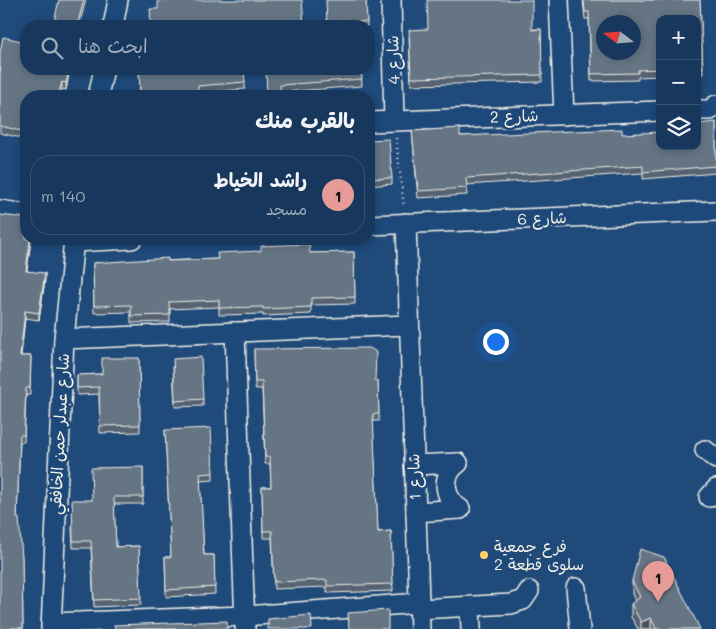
<!DOCTYPE html>
<html lang="ar">
<head>
<meta charset="utf-8">
<style>
	:root { --surface:#17385c; --page:#203f62; --text:#f1f3f6; --muted:#9eacbb; --line:#365272; --accent:#e69b98 }
	body { margin:0; font-family:Mali,"Playpen Sans Arabic",sans-serif; background:var(--page); color:var(--text); direction:rtl }
	.controls { position:absolute; right:15px; top:15px; display:grid; overflow:hidden; border-radius:10px; box-shadow:0 2px 8px #0003 }
	.controls button { width:45px; height:45px; display:grid; place-items:center; padding:0; border:0; border-bottom:1px solid var(--line); background:var(--surface); color:var(--text); font:25px sans-serif }
	.compass { position:absolute; left:596px; top:15px; width:45px; height:45px; border-radius:50%; background:var(--surface); box-shadow:0 2px 8px #0003; rotate:286deg }
	.you { position:absolute; left:495px; top:341px; width:18px; height:18px; margin:-12px; border:4px solid #fff; border-radius:50%; background:#1a73e8; box-shadow:0 0 0 8px #1a73e833 }
	.badge { display:grid; place-items:center; width:32px; height:32px; border-radius:50%; background:var(--accent); color:#111; font-size:16px; font-weight:700 }
	.pin { position:absolute; translate:-50% -41px; filter:drop-shadow(0 1px 2px #0008) }
	.pin::after { content:''; position:absolute; top:26px; width:18px; height:15px; background:inherit; clip-path:polygon(0 0,100% 0,50% 100%) }
	.list { margin:0; padding:0; list-style:none }
	h2 { display:flex; justify-content:space-between; align-items:center; height:65px; margin:0; padding:0 20px; font-size:21px }
	h2 small { font-size:16px; font-weight:400; color:var(--muted) }
	.list li { display:grid; grid-template-columns:32px 1fr auto; gap:15px; align-items:center; box-sizing:border-box; height:80px; margin:0 10px 10px; padding:0 10px; border:1px solid var(--line); border-radius:20px }
	.list b { display:block; font-size:19px; white-space:nowrap }
	.list p { margin:0; font-size:16px; white-space:nowrap; color:var(--muted) }
	.list em { font-size:16px; font-style:normal; color:var(--muted) }
	.icon { flex:none; width:28px; height:28px; fill:none; stroke:currentColor; stroke-width:2; stroke-linecap:round; stroke-linejoin:round }
	.map { position:relative; flex:none; width:716px; height:629px; overflow:hidden; direction:ltr }
	.search { position:absolute; background:var(--surface); box-shadow:0 2px 8px #0003; left:20px; top:20px; width:355px; height:55px; display:flex; align-items:center; gap:12px; box-sizing:border-box; padding:0 18px; border-radius:20px; color:var(--muted); font-size:19px }
	.panel { position:absolute; background:var(--surface); box-shadow:0 2px 8px #0003; left:20px; top:90px; width:355px; height:155px; border-radius:20px; direction:rtl }
	.map>svg:first-child { display:block }
</style>
</head>
<body>
<div class="map">
<svg width="716" height="629" viewBox="0 0 716 629">
	<rect width="100%" height="100%" fill="#1f4a7a"/>
	<filter id="ink" filterUnits="userSpaceOnUse"><feTurbulence type="fractalNoise" baseFrequency=".02" numOctaves="2"/><feDisplacementMap in="SourceGraphic" scale="10" xChannelSelector="R" yChannelSelector="G"/><feConvolveMatrix kernelMatrix="1 2 1 2 8 2 1 2 1" color-interpolation-filters="sRGB"/></filter>
	<g filter="url(#ink)">
		<g fill="none" stroke-linecap="round" stroke-linejoin="round">
			<g stroke="#f4f1e8" stroke-width="22">
				<g id="minor">
					<polyline points="391,0 394,121"/>
					<polyline points="559,0 564,115"/>
					<polyline points="113,26 118,0"/>
					<polyline points="98,96 104,69"/>
					<polyline points="697,110 710,110 716,105"/>
					<polyline points="369,122 660,111"/>
					<polyline points="0,210 26,214"/>
					<polyline points="406,223 420,629"/>
					<polyline points="369,225 716,211"/>
					<polyline points="74,242 132,239"/>
					<polyline points="235,332 245,628"/>
					<polyline points="64,339 408,325"/>
					<polyline points="705,450 716,459"/>
					<path d="M458,463C441,476 443,497 460,509"/>
					<polyline points="414,465 458,463"/>
					<polyline points="709,497 716,489"/>
					<polyline points="416,512 460,509"/>
					<polyline points="576,588 580,629"/>
					<polyline points="470,607 471,629"/>
					<polyline points="419,609 511,604 523,600 529,591"/>
					<polyline points="51,623 245,616 419,603"/>
					<polyline points="51,629 64,339 74,239"/>
				</g>
			</g>
			<polyline stroke="#f4f1e8" stroke-width="2.5" stroke-dasharray="1 4" stroke-linecap="butt" points="396,138 404,207"/>
			<use href="#minor" stroke="#1f4a7a" stroke-width="19"/>
		</g>
		<g fill="#576472" stroke="#f4f1e8">
			<polygon points="366,0 367,26 327,26"/>
			<polygon points="583,0 700,0 703,74 697,75 697,19 660,19 660,76 638,77 638,80 591,81 589,19 585,19"/>
			<polygon points="541,29 542,82 411,85 409,37 428,30"/>
			<polygon points="0,53 26,69 70,69 66,90 62,89 60,96 26,96 26,139 0,133"/>
			<polygon points="139,69 245,82 245,89 198,93 198,96 140,96"/>
			<polygon points="266,69 361,69 362,86 281,92"/>
			<polygon points="716,122 716,173 643,179 643,173 466,185 467,195 418,198 412,131 460,136 622,134 660,146"/>
			<polygon points="369,140 392,178 392,184 369,186"/>
			<polygon points="26,239 31,239 27,271 45,280 39,320 25,318 21,356 31,356 30,395 26,395 24,442 20,442 17,518 22,558 23,629 0,629"/>
			<polygon points="354,252 355,304 311,305 311,314 263,316 263,314 219,315 219,307 170,309 170,322 131,323 131,312 94,313 93,263 218,259 310,253"/>
			<polygon points="254,349 375,381 378,381 379,421 373,421 378,532 391,531 393,591 327,593 327,587 274,589 272,538 263,538 262,487 271,487 270,464 265,464 262,389 255,389"/>
			<polygon points="139,358 140,432 100,433 99,394 77,395 77,375 102,374"/>
			<polygon points="173,366 203,399 203,406 175,407"/>
			<polygon points="165,430 213,473 213,480 200,481 204,555 214,555 215,594 166,597 165,557 171,557"/>
			<polygon points="143,467 143,504 114,504 116,547 139,546 141,605 94,607 91,548 73,548 72,527 91,500"/>
			<polygon points="632,581 700,629 638,629 631,617 631,604 635,601 632,594"/>
		</g>
		<g fill="#47515c" stroke="#f4f1e8">
			<polygon points="84,0 86,0 79,26 77,26"/>
			<polygon points="69,69 70,69 66,90 66,83"/>
			<polygon points="62,82 62,89 60,96 58,96"/>
			<polygon points="30,239 31,239 26,278 26,271"/>
			<polygon points="45,273 45,280 39,320 39,313"/>
			<polygon points="25,311 25,318 20,363 20,356"/>
			<polygon points="651,618 651,629 641,629 641,622"/>
		</g>
		<g fill="#657484" stroke="#f4f1e8" fill-rule="evenodd">
			<polygon points="59,0 84,0 77,26 53,26"/>
			<polygon points="158,0 302,0 304,26 264,26 264,25 241,26 151,26 150,9 158,9"/>
			<polygon points="326,0 366,0 367,22 359,22 359,26 327,26"/>
			<polygon points="427,0 532,0 532,30 541,29 542,75 411,78 409,30 428,29"/>
			<path d="M584,0H700L703,68H697V19H660V69L638,70V73L591,74L589,12H585ZM604,22H634V52H604Z"/>
			<polygon points="3,37 26,42 26,69 69,69 66,83 62,82 58,96 26,96 26,132 0,126 0,73 1,68 0,68 0,53"/>
			<polygon points="139,69 244,69 245,82 198,86 198,90 140,92"/>
			<polygon points="266,69 361,69 362,79 280,85 281,96 267,96"/>
			<polygon points="716,122 716,166 643,172 643,166 466,178 467,188 418,191 412,131 460,128 460,136 622,129 622,134 660,132 660,146 697,146 697,124"/>
			<polygon points="389,139 392,178 369,179 369,140"/>
			<polygon points="0,215 26,218 26,239 30,239 26,271 45,273 39,313 25,311 20,356 31,356 30,388 26,388 24,435 20,435 17,518 19,518 22,558 23,628 11,628 11,629 0,629"/>
			<polygon points="309,244 310,253 354,252 355,297 311,298 311,307 263,309 263,307 219,308 219,300 169,302 170,315 131,316 131,305 94,306 93,263 168,258 168,261 218,259 217,253 261,251 261,246"/>
			<polygon points="370,348 376,352 375,381 378,381 379,414 373,414 378,532 391,531 393,584 327,586 327,580 274,582 272,531 263,531 262,487 271,487 270,457 265,457 262,382 255,382 254,349"/>
			<polygon points="201,357 203,399 175,401 173,359"/>
			<polygon points="102,358 139,358 140,425 100,426 99,387 77,388 77,375 102,374"/>
			<polygon points="211,428 213,473 200,474 204,555 214,555 215,587 166,590 165,557 171,557 165,430"/>
			<polygon points="143,467 143,497 114,497 116,547 139,546 141,598 94,600 91,541 73,541 72,500 92,500 91,468"/>
			<polygon points="640,549 664,557 700,629 656,629 651,618 641,622 631,604 640,597 632,581"/>
			<polygon points="388,610 388,629 349,629 348,613"/>
			<polygon points="311,615 312,629 268,629 268,619"/>
			<polygon points="227,621 227,629 115,629 114,625"/>
		</g>
	</g>
	<circle fill="#ffd166" stroke="#1f4a7a" stroke-width="2" cx="484" cy="555" r="5"/>
	<g text-anchor="middle" stroke-width="5" stroke-linejoin="round" paint-order="stroke">
		<g font-size="16" fill="#f4f1e8" stroke="#1f4a7a">
			<text transform="translate(393 60) rotate(-92)" y="6">شارع 4</text>
			<text transform="translate(514 116) rotate(-2)" y="6">شارع 2</text>
			<text transform="translate(542 218) rotate(-2)" y="6">شارع 6</text>
			<text transform="translate(59 434) rotate(-87)" y="6">شارع عبدلر حمن الخافقي</text>
			<text transform="translate(414 477) rotate(-92)" y="6">شارع 1</text>
		</g>
		<g font-size="16" fill="#f4f1e8" stroke="#1f4a7a" text-anchor="start">
			<text x="494" y="552">فرع جمعية<tspan x="494" dy="18">سلوى قطعة 2</tspan></text>
		</g>
	</g>
</svg>
<div class="controls">
<button>+</button>
<button>−</button>
<button><svg class="icon" aria-label="layers" viewBox="0 0 24 24"><path d="M12 4l9 5-9 5-9-5zM3 14l9 5 9-5"/></svg></button>
</div>
<svg class="compass" viewBox="-18 -18 36 36"><path d="M0-13l5 13h-10z" fill="#e53935"/><path d="M0 13l5-13h-10z" fill="#9eacbb"/></svg>
<div class="you"></div>
<div class="pin badge" style="left:658px;top:602px">1</div>
<div class="search"><svg class="icon" aria-label="search" viewBox="0 0 24 24"><circle cx="10" cy="10" r="6"/><path d="M15 15l6 6"/></svg>ابحث هنا</div>
<section class="panel">
<h2>بالقرب منك<small></small></h2>
<ul class="list">
<li><span class="badge">1</span><div><b>راشد الخياط</b><p>مسجد</p></div><em>140 m</em></li>
</ul>
</section>
</div>
</body>
</html>
